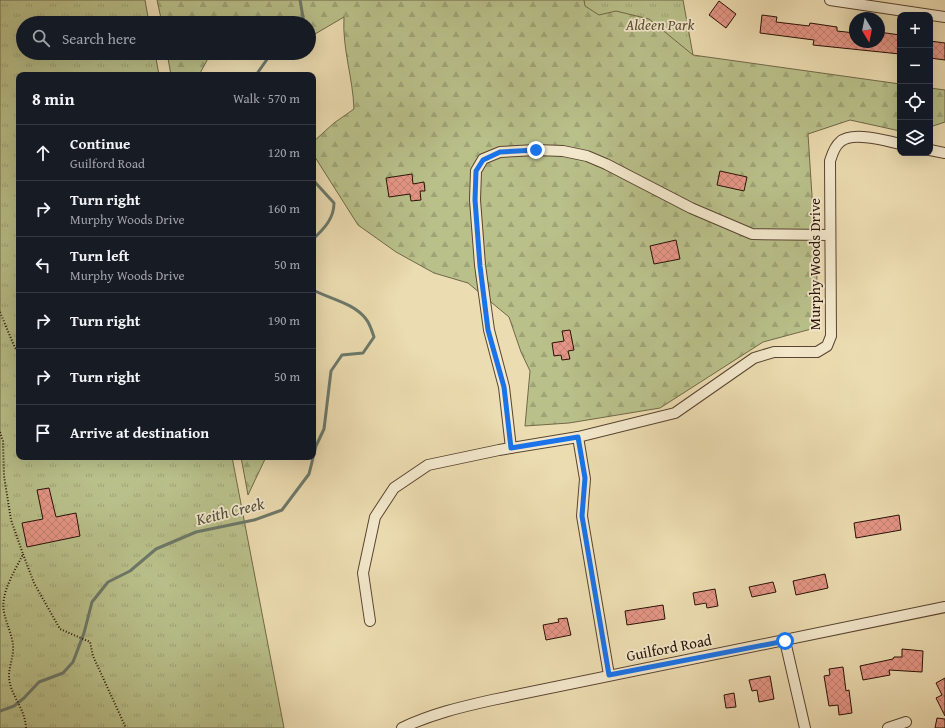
<!DOCTYPE html>
<html lang="en">
<head>
<meta charset="utf-8">
<style>
	:root { --surface:#171b24; --page:#242831; --text:#f1f3f6; --muted:#9ea1a6; --line:#363941 }
	body { margin:0; font-family:"Gentium Book Plus",serif; background:var(--page); color:var(--text) }
	.controls { position:absolute; right:12px; top:12px; display:grid; overflow:hidden; border-radius:8px; box-shadow:0 4px 16px #0002 }
	.controls button { width:36px; height:36px; display:grid; place-items:center; padding:0; border:0; border-bottom:1px solid var(--line); background:var(--surface); color:var(--text); font:20px sans-serif }
	.compass { position:absolute; left:849px; top:12px; width:36px; height:36px; border-radius:50%; background:var(--surface); box-shadow:0 4px 16px #0002; rotate:170deg }
	.stop { position:absolute; width:12px; height:12px; margin:-9px; border:3px solid #1a73e8; border-radius:50%; background:#fff }
	.stop.end { background:#1a73e8; border-color:#fff; box-shadow:0 1px 4px #0008 }
	.list { margin:0; padding:0; list-style:none }
	h2 { display:flex; justify-content:space-between; align-items:center; height:52px; margin:0; padding:0 16px; font-size:17px }
	h2 small { font-size:13px; font-weight:400; color:var(--muted) }
	.list li { display:grid; grid-template-columns:26px 1fr auto; gap:12px; align-items:center; box-sizing:border-box; height:56px; padding:0 16px; border-top:1px solid var(--line) }
	.list b { display:block; font-size:15px; white-space:nowrap }
	.list p { margin:0; font-size:13px; white-space:nowrap; color:var(--muted) }
	.list em { font-size:13px; font-style:normal; color:var(--muted) }
	.icon { flex:none; width:22px; height:22px; fill:none; stroke:currentColor; stroke-width:2; stroke-linecap:round; stroke-linejoin:round }
	.map { position:relative; flex:none; width:945px; height:728px; overflow:hidden }
	.search { position:absolute; background:var(--surface); box-shadow:0 4px 16px #0002; left:16px; top:16px; width:300px; height:44px; display:flex; align-items:center; gap:10px; box-sizing:border-box; padding:0 14px; border-radius:22px; color:var(--muted); font-size:15px }
	.panel { position:absolute; background:var(--surface); box-shadow:0 4px 16px #0002; left:16px; top:72px; width:300px; height:388px; border-radius:8px }
	.map>svg:first-child { display:block }
</style>
</head>
<body>
<div class="map">
<svg width="945" height="728" viewBox="0 0 945 728">
	<defs>
		<pattern id="grass-tufts" width="24" height="20" patternUnits="userSpaceOnUse"><rect width="24" height="20" fill="#b9c08a"/><path d="M3 7l-1-3M5 7V3M7 7l1-3M15 17l-1-3M17 17v-4M19 17l1-3" fill="none" stroke="#9fa476"/></pattern>
		<pattern id="forest-firs" width="22" height="20" patternUnits="userSpaceOnUse"><rect width="22" height="20" fill="#b9c08a"/><path d="M5 1l3.5 6h-7zM16 11l3.5 6h-7z" fill="#9fa476"/></pattern>
		<pattern id="building-cross-hatch" width="8" height="8" patternUnits="userSpaceOnUse"><rect width="8" height="8" fill="#e59686"/><path d="M0 0l8 8M0 8l8-8" fill="none" stroke="#c48072"/></pattern>
	</defs>
	<rect width="100%" height="100%" fill="#ecdcb1"/>
	<filter id="stains"><feTurbulence type="fractalNoise" baseFrequency=".005" numOctaves="4"/><feColorMatrix values="0 0 0 0 .2 0 0 0 0 .09 0 0 0 0 .02 0 0 0 .5 -.17"/></filter>
	<radialGradient id="worn" r=".72"><stop offset=".6" stop-color="#630" stop-opacity="0"/><stop offset="1" stop-color="#630" stop-opacity=".3"/></radialGradient>
	<g fill="url(#grass-tufts)" stroke="#716848">
		<polygon points="0,0 145,0 149,23 23,23 23,53 155,53 159,75 19,75 19,457 232,457 284,728 0,728"/>
		<polygon points="376,0 683,0 693,55"/>
	</g>
	<g fill="url(#forest-firs)" stroke="#716848">
		<path d="M157,0H584L585,6L599,15L616,11L649,19L693,55L900,84V131L850,120L808,134L817,273L815,328L763,342L660,408L569,423L525,426L530,371L521,352L509,317L468,283L434,273L396,252L358,225L313,154V142L334,123L354,109C353,78 342,48 344,17L315,34H309V23H162Z"/>
		<polygon points="167,53 211,53 199,75 171,75"/>
		<polygon points="930,88 945,90 945,122 930,127"/>
		<polygon points="241,457 266,457 248,495"/>
	</g>
	<g fill="none" stroke-linecap="round" stroke-linejoin="round">
		<g stroke="#6c7869" stroke-width="3">
			<polyline points="300,0 304,23"/>
			<polyline points="256,75 268,58 278,53"/>
			<path d="M313,180L334,203C334,218 325,228 313,239"/>
			<path d="M0,711L14,706L24,698L39,682L63,673L73,662L84,633L92,602L108,582L130,571L156,549L196,532L254,520L282,510L309,474L316,446L324,429L331,371L342,355L363,353L374,337C372,331 370,324 366,319C354,303 330,299 313,290"/>
		</g>
	</g>
	<g fill="url(#building-cross-hatch)" stroke="#291105">
		<polygon points="719,1 736,14 726,28 709,15"/>
		<polygon points="762,15 777,17 776,22 809,26 810,23 837,27 837,31 855,33 855,42 879,42 879,32 900,35 900,54 813,45 814,40 760,33"/>
		<polygon points="930,41 945,43 945,60 930,58"/>
		<polygon points="720,171 747,177 744,191 717,185"/>
		<polygon points="412,174 413,184 424,182 425,191 420,191 421,200 411,201 410,194 389,197 386,178"/>
		<polygon points="676,240 680,259 654,264 650,246"/>
		<polygon points="570,330 574,350 568,351 570,359 562,360 561,355 554,356 552,343 564,341 562,331"/>
		<polygon points="49,488 56,517 76,513 80,536 27,547 22,523 43,519 37,490"/>
		<polygon points="899,515 901,530 856,538 854,523"/>
		<polygon points="825,574 828,588 796,595 793,581"/>
		<polygon points="773,582 776,592 752,597 749,587"/>
		<polygon points="715,589 718,606 707,608 706,603 695,605 693,593"/>
		<polygon points="663,605 665,619 627,625 625,611"/>
		<polygon points="567,618 571,635 546,640 543,625 559,622 558,619"/>
		<polygon points="902,649 923,651 922,672 889,670 890,675 863,680 860,666 893,659 894,657 902,657"/>
		<polygon points="843,667 846,691 849,690 852,713 839,715 838,705 829,706 824,676 830,675 829,669"/>
		<polygon points="770,676 774,699 759,702 757,690 752,691 749,680"/>
		<polygon points="945,678 945,716 936,698 942,695 936,683"/>
		<polygon points="734,693 736,707 726,708 724,695"/>
		<polygon points="937,718 945,719 945,728 935,728"/>
	</g>
	<g fill="none" stroke-linecap="round" stroke-linejoin="round">
		<g stroke="#5a4430" stroke-width="12">
			<g id="minor">
				<polyline points="830,0 945,17"/>
				<polyline points="930,150 945,153"/>
				<polyline points="578,437 585,479 582,516 609,675"/>
				<polyline points="511,448 504,387 489,330 480,265 475,200 476,171 483,159 500,152 536,150 563,151 587,156 606,164 691,208 752,234 830,235"/>
				<path d="M370,621L363,573L375,517L394,488L428,465L499,450L578,437L675,413L754,358L774,352H817L827,346L831,336L830,161C832,155 834,147 840,142C851,131 885,140 900,144"/>
				<polyline points="785,641 805,728"/>
				<path d="M402,728C431,714 461,707 492,700L945,607"/>
				<polyline points="888,728 906,722"/>
			</g>
		</g>
		<g stroke="#291105" stroke-width="2" stroke-dasharray="1 2" stroke-linecap="butt">
			<polyline points="0,312 15,348 19,351"/>
			<polyline points="0,432 3,441 4,476 11,520 23,554"/>
			<polyline points="136,459 146,457"/>
			<path d="M26,728C25,707 9,694 9,676C9,666 14,656 13,645C12,634 6,623 4,612C0,593 15,571 23,554L34,583L60,629L90,642L93,656L126,728"/>
		</g>
		<use href="#minor" stroke="#f3e8cc" stroke-width="10"/>
	</g>
	<g fill="none" stroke-linecap="round" stroke-linejoin="round">
		<polyline stroke="#1a73e8" stroke-width="5" points="536,150 500,152 483,160 476,171 475,200 480,266 488,330 504,387 511,448 578,437 585,478 582,516 609,675 785,641"/>
	</g>
	<g text-anchor="middle" stroke-width="3.5" stroke-linejoin="round" paint-order="stroke">
		<g font-size="15" font-style="italic" fill="#5b4e34" stroke="#f3e8cc">
			<text x="660" y="30">Aldeen Park</text>
		</g>
		<g font-size="15" fill="#291105" stroke="#f3e8cc">
			<text transform="translate(815 264) rotate(-90)" y="5">Murphy Woods Drive</text>
			<text transform="translate(669 648) rotate(-11)" y="5">Guilford Road</text>
		</g>
		<g font-size="16" font-style="italic" fill="#504d3f" stroke="#f3e8cc">
			<text transform="translate(230 511) rotate(-14)" y="6">Keith Creek</text>
		</g>
	</g>
	<rect width="100%" height="100%" filter="url(#stains)"/>
	<rect width="100%" height="100%" fill="url(#worn)"/>
</svg>
<div class="controls">
<button>+</button>
<button>−</button>
<button><svg class="icon" aria-label="locate" viewBox="0 0 24 24"><circle cx="12" cy="12" r="6"/><path d="M12 2v4M12 18v4M2 12h4M18 12h4"/></svg></button>
<button><svg class="icon" aria-label="layers" viewBox="0 0 24 24"><path d="M12 4l9 5-9 5-9-5zM3 14l9 5 9-5"/></svg></button>
</div>
<svg class="compass" viewBox="-18 -18 36 36"><path d="M0-13l5 13h-10z" fill="#e53935"/><path d="M0 13l5-13h-10z" fill="#9ea1a6"/></svg>
<div class="stop" style="left:785px;top:641px"></div>
<div class="stop end" style="left:536px;top:150px"></div>
<div class="search"><svg class="icon" aria-label="search" viewBox="0 0 24 24"><circle cx="10" cy="10" r="6"/><path d="M15 15l6 6"/></svg>Search here</div>
<section class="panel">
<h2>8 min<small>Walk · 570 m</small></h2>
<ul class="list">
<li><svg class="icon" aria-label="ahead" viewBox="0 0 24 24"><path d="M12 20V5M6 11l6-6 6 6"/></svg><div><b>Continue</b><p>Guilford Road</p></div><em>120 m</em></li>
<li><svg class="icon" aria-label="right" viewBox="0 0 24 24"><path d="M7 20v-9h11M14 6l5 5-5 5"/></svg><div><b>Turn right</b><p>Murphy Woods Drive</p></div><em>160 m</em></li>
<li><svg class="icon" aria-label="left" viewBox="0 0 24 24"><path d="M17 20v-9H6M10 6l-5 5 5 5"/></svg><div><b>Turn left</b><p>Murphy Woods Drive</p></div><em>50 m</em></li>
<li><svg class="icon" aria-label="right" viewBox="0 0 24 24"><path d="M7 20v-9h11M14 6l5 5-5 5"/></svg><div><b>Turn right</b></div><em>190 m</em></li>
<li><svg class="icon" aria-label="right" viewBox="0 0 24 24"><path d="M7 20v-9h11M14 6l5 5-5 5"/></svg><div><b>Turn right</b></div><em>50 m</em></li>
<li><svg class="icon" aria-label="arrive" viewBox="0 0 24 24"><path d="M6 21V4h12l-3 4 3 4H6"/></svg><div><b>Arrive at destination</b></div></li>
</ul>
</section>
</div>
</body>
</html>
